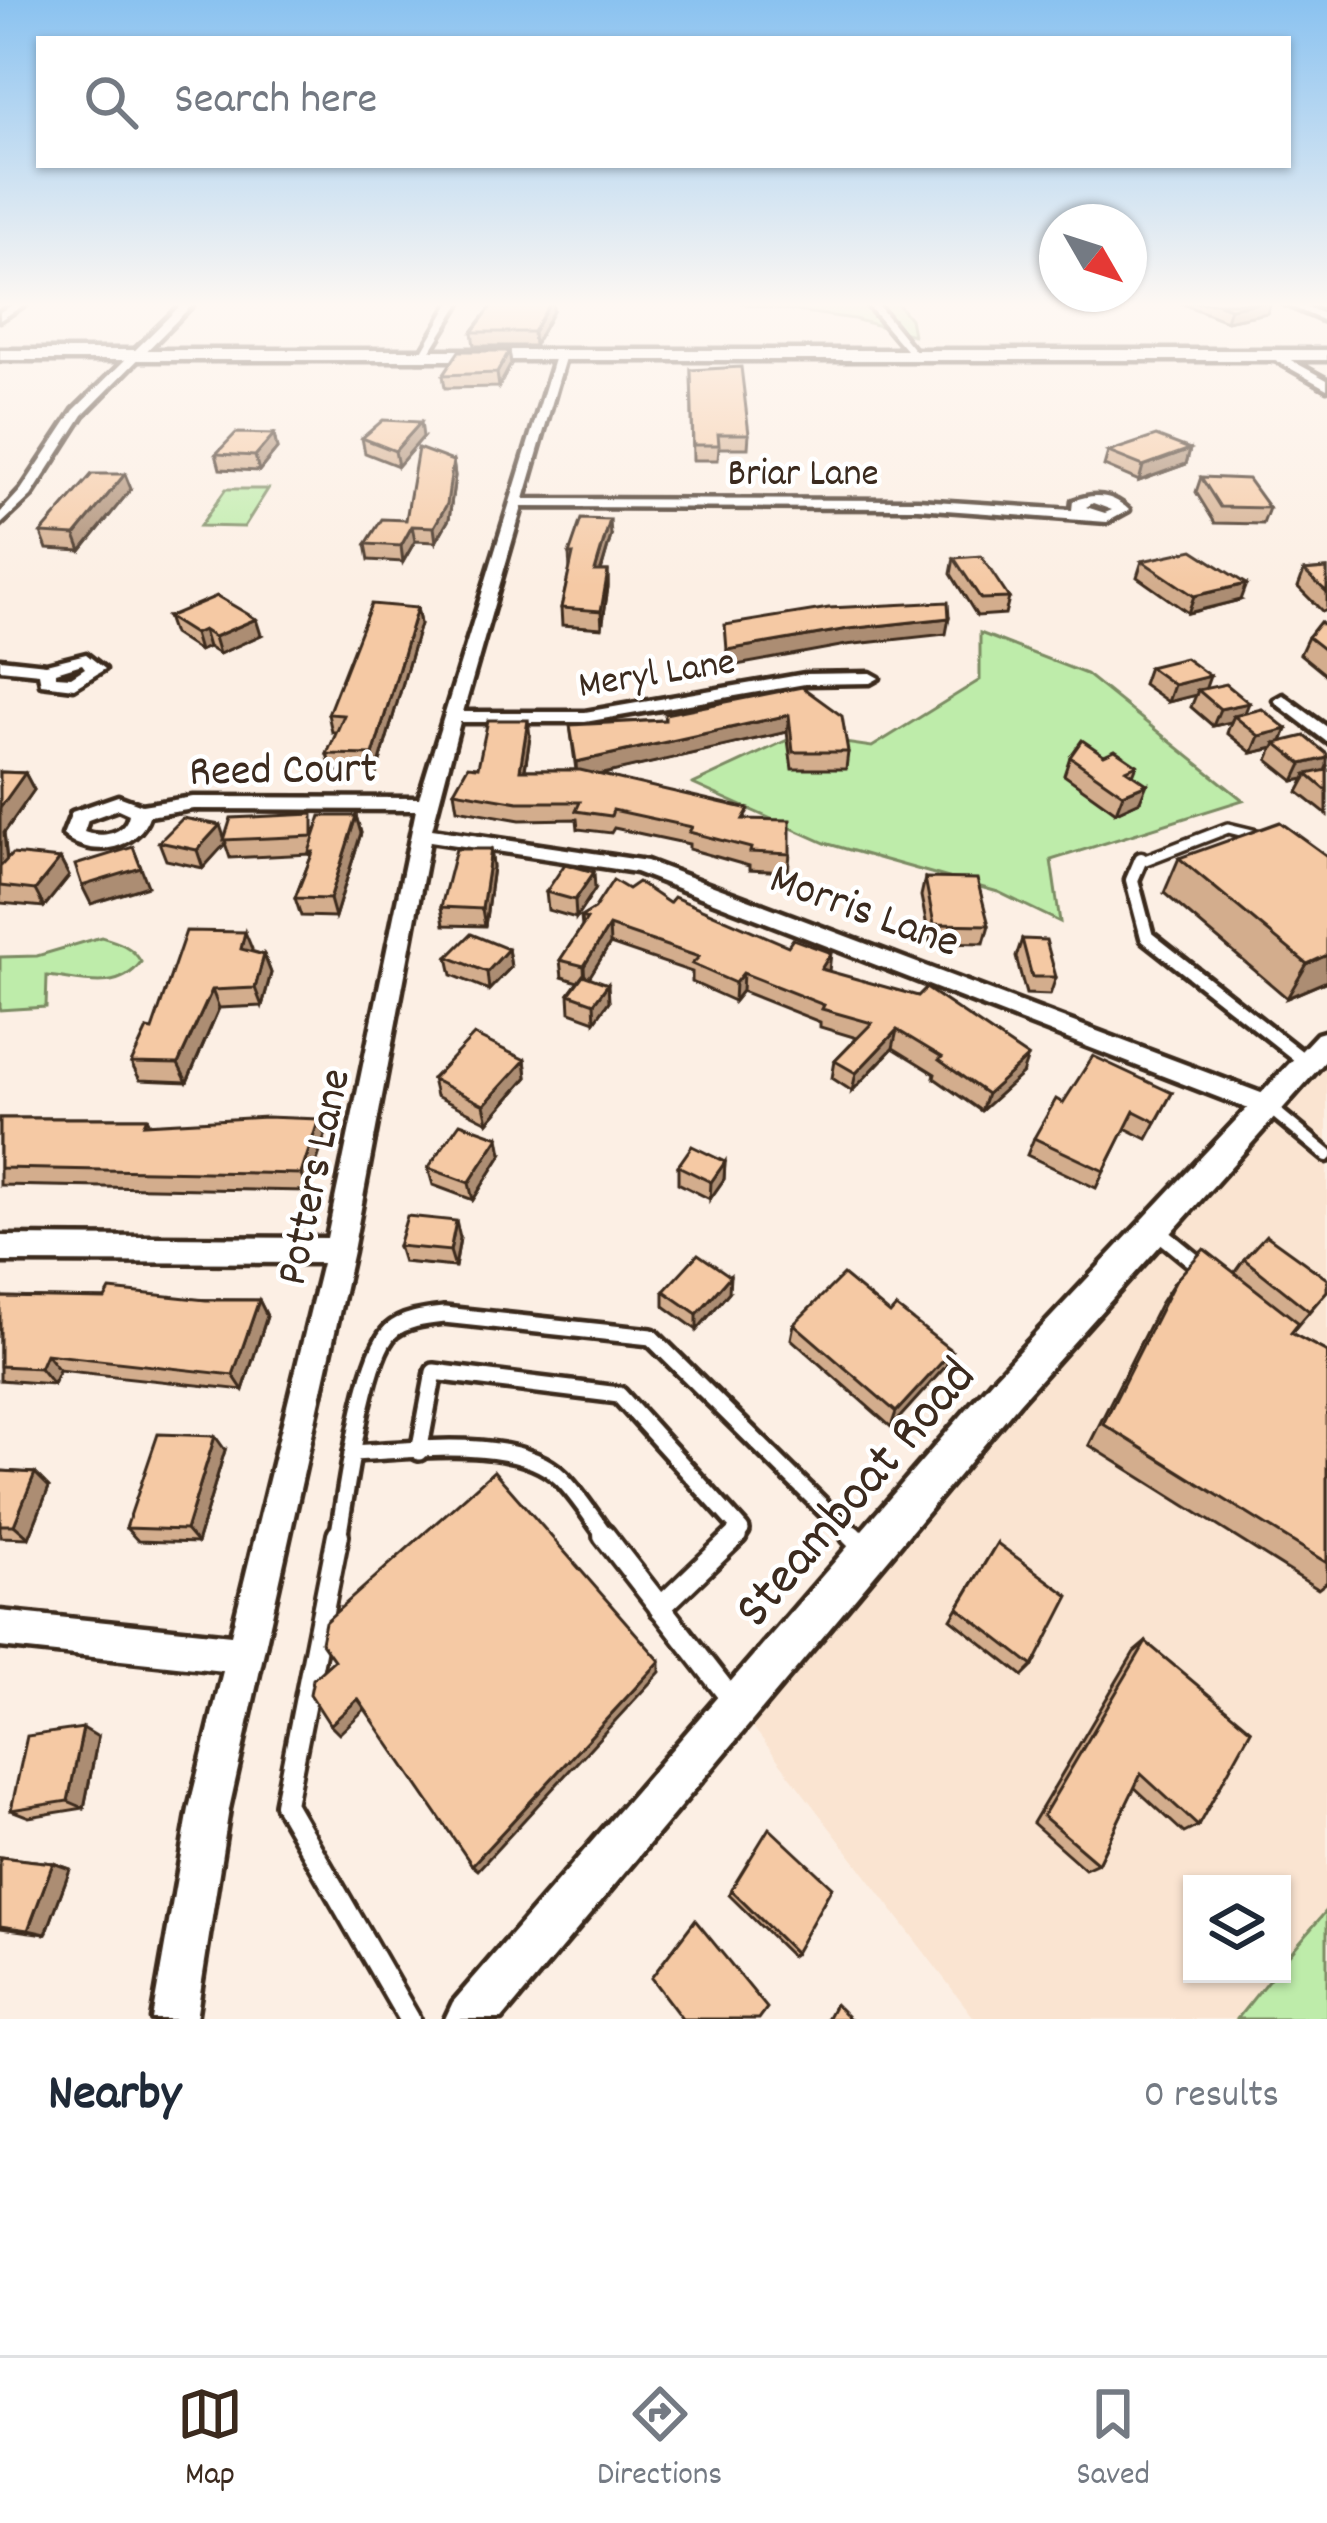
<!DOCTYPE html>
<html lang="en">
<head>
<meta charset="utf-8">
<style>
	:root { --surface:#fff; --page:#f2f2f3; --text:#1f2937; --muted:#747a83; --line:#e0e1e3; --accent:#3b2a1e }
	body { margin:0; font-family:Dekko,sans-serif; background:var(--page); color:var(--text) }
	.controls { position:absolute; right:36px; bottom:36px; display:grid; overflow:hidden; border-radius:0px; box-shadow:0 3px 9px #0004 }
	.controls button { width:108px; height:108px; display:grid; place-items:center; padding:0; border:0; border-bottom:3px solid var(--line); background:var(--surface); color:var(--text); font:60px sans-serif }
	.compass { position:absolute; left:1039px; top:204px; width:108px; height:108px; border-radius:50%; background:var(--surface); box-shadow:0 3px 9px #0004; rotate:129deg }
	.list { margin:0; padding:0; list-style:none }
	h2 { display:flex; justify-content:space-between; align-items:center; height:156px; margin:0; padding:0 48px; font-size:51px }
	h2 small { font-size:39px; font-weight:400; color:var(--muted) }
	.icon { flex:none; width:66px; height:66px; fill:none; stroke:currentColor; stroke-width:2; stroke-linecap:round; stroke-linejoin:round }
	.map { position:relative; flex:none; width:1327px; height:2019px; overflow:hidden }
	.search { position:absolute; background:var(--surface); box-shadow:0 3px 9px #0004; left:36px; right:36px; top:36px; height:132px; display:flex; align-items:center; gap:30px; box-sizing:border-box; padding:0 42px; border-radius:0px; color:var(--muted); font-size:45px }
	.sheet { height:336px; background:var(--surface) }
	nav { display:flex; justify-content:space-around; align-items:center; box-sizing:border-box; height:168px; border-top:3px solid var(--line); background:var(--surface); font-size:33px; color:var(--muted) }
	nav a { display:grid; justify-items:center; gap:6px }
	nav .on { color:var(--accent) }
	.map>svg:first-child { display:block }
</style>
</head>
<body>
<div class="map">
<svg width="1327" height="2019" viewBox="0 0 1327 2019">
	<rect width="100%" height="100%" fill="#fcefe4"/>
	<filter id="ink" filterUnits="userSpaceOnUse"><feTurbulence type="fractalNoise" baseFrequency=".00833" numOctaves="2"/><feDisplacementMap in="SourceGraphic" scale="24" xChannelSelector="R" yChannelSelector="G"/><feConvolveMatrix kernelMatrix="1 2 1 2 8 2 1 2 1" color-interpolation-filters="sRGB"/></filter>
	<g filter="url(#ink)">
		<polygon fill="#fae4d1" points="1313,1056 1327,1066 1327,1910 1282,1963 1282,1884 1192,1884 1192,1974 1273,1974 1237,2019 975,2019 737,1706"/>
		<g fill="#beecaa" stroke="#7c8b64" stroke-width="3">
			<polygon points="740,303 897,303 910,319 913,335 854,319"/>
			<polygon points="226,489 268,489 244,527 200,526"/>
			<polygon points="980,633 1086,674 1243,800 1051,860 1060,922 998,892 825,843 693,784 796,736 872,747 980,680"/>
			<path d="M101,937C118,942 132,946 141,962C117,994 80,979 47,976L46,1007L0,1010V957L37,956Z"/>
			<polygon points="1327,1910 1327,2019 1237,2019 1273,1974 1282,1974 1282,1963"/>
		</g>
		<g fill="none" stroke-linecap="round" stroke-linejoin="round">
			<g stroke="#3b2a1e" stroke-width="16">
				<polyline id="service-far3" points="1140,862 1228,828 1261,836"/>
			</g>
			<g stroke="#3b2a1e" stroke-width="21">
				<g id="service-far2">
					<polyline points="1141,859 1132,880 1147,937 1306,1062"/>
					<polyline points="1269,1107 1327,1155"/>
				</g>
			</g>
			<g stroke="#3b2a1e" stroke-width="24">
				<g id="service-far1">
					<polyline points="1155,1229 1204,1269"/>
					<polyline points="419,1452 434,1372 619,1395 741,1530 733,1538"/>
					<path d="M352,1453C410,1451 516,1434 561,1478C578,1495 592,1518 607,1538"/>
					<path d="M338,1538C346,1495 363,1357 391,1331C405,1319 427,1317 444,1315L651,1337L854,1538"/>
				</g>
			</g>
			<g stroke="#3b2a1e" stroke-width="28">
				<g id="service">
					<polyline points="338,1535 285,1804 409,2019"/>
					<polyline points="604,1535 733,1701"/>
					<polyline points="851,1535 863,1547"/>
					<polyline points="660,1608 736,1535"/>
				</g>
			</g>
			<g stroke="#3b2a1e" stroke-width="9">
				<g id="minor">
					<polygon points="15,303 27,303 0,320 0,312"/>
					<polygon points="183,303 194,303 83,415 31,496 0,525 0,513 21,490 74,410"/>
					<polygon points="450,303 460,303 425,360 417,360"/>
					<polygon points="866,303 876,303 920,357 912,357"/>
					<polygon points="1283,303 1297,303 1327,315 1327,322"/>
					<polygon points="1270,353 1278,353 1327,380 1327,389 1270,357"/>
					<path d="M555,356L565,358L524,499L918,500L1072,510L1073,501C1094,493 1112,494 1129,510L1107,522L918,508L522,507L463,712H585L805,674L870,673L879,678L870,683L805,684L585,722H460L432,829L647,861L1277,1099L1281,1106L1277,1113H1259L636,872L430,841L353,1251L229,1809L196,2019H152L189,1809L223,1671L0,1647V1611L231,1635L322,1263L0,1262V1236L327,1238L416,810L193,809L149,816C137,851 90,859 63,835L72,812L118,796L142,805L193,797L419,798ZM1093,503L1112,510L1105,513L1086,507ZM118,809L129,814C125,835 102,838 84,832L88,820Z"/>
					<path d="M86,654L105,669L74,688L41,684L39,673L0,669V659L46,664ZM82,664L85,668L71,677L56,676V672Z"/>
					<polygon points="1283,695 1327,727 1327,742 1277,704 1274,700"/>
				</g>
			</g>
			<g stroke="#3b2a1e" stroke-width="9">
				<polygon id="tertiary" points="1327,1031 1327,1059 1019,1403 502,2019 445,2019 453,2002 993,1379 1317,1034"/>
			</g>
			<g stroke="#3b2a1e" stroke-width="9">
				<rect id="secondary" x="0" y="350" width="1327" height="10"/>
			</g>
			<use href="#service-far3" stroke="#fff" stroke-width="9"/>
			<use href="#service-far2" stroke="#fff" stroke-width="12"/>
			<use href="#service-far1" stroke="#fff" stroke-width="15"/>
			<use href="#service" stroke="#fff" stroke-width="20"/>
			<use href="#minor" fill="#fff" fill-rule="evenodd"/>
			<use href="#tertiary" fill="#fff" fill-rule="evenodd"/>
			<use href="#secondary" fill="#fff" fill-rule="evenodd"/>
		</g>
		<g fill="#d3ad8d" stroke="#3b2a1e" stroke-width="3">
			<polygon points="494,303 553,303 553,311 534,346 474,346 472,332"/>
			<polygon points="1180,303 1271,303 1267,313 1226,321"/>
			<polygon points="509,351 511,364 499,387 445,388 443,375"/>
			<polygon points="691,370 749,434 748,448 719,448 718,460 693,460"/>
			<polygon points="274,434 277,449 259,471 220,469 216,454"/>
			<polygon points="423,437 398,466 365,453 362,438"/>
			<polygon points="1190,449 1186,464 1139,481 1104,466 1108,452"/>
			<polygon points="453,461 455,476 449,519 436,542 415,541 403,562 369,560 366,544 406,520"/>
			<polygon points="1201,477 1269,508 1263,524 1215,523 1196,492"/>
			<polygon points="131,489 81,551 47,549 41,533"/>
			<polygon points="611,536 601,571 608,571 608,587 602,628 562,625 561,608 570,569 569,554"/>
			<polygon points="954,558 1009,598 1005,614 977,616 951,574"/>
			<polygon points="1142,561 1240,600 1188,613 1137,577"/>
			<polygon points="1327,569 1327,611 1322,611 1298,587 1304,571"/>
			<polygon points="417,608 420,624 377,772 332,771 327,754 337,732 332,732 328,714"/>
			<polygon points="167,617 261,635 219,654 208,647 199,651 173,634"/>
			<polygon points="1327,628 1327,676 1300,654 1308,637"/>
			<polygon points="1149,667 1205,688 1245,713 1287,729 1282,742 1327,766 1325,770 1327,770 1327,815 1298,792 1305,779 1294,781 1268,760 1273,748 1252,753 1227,733 1231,722 1213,726 1191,707 1196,695 1168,702 1143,684"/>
			<polygon points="802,687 848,752 846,769 792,769 787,732 601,774 748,819 790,854 788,872 749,870 749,866 689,849 689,844 614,828 611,833 578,829 577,819 520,820 457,809 454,791 530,737 525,770 576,770 570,725 665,720"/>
			<polygon points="1104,755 1137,765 1133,775 1140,801 1116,812 1064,775 1070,757"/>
			<polygon points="0,772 25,773 34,790 4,833 7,860 60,859 69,876 44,907 0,903 0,867 2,864"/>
			<polygon points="356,816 361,833 335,917 301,916 295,898 311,857 310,854 230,858 225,843 203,868 166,860 159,842 225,839 317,829"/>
			<polygon points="491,849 493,867 485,926 444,925 441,907"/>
			<polygon points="1327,856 1327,981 1287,998 1164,893 1179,858"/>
			<polygon points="925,878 989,925 984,943 930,942 921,896"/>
			<polygon points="595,889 576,918 548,910 546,892"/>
			<polygon points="628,889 669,903 828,971 1022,1074 981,1111 934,1078 935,1074 893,1048 852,1091 832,1078 835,1061 857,1038 820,1027 820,1022 742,991 734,1001 692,982 692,972 610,944 589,977 609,1001 595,1021 570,1012 569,994 578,982 562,977 560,960 582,927 581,917"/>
			<polygon points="1022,939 1056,977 1050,995 1026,994 1016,957"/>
			<polygon points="252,949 251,951 264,955 271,973 262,1006 219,1008 187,1082 140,1080 131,1063 152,1030"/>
			<polygon points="508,949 511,967 489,990 452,975 448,957"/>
			<polygon points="525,1060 527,1077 488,1122 436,1096 432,1079"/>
			<polygon points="1172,1093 1147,1139 1125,1128 1096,1188 1027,1155 1034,1138 1063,1103"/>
			<polygon points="0,1118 147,1118 150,1124 325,1136 307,1191 0,1185"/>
			<polygon points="502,1154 473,1200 433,1185 428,1168"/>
			<polygon points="725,1162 724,1179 710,1199 678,1183 678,1166"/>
			<polygon points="460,1238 455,1267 403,1262 398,1246"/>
			<polygon points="1244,1259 1327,1291 1291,1333 1327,1352 1327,1582 1318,1589 1089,1445 1160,1304 1175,1281 1234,1273"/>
			<polygon points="664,1291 729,1292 697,1330 664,1306"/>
			<polygon points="0,1297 105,1299 259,1300 267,1316 243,1390 59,1370 53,1384 0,1380"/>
			<polygon points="890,1314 952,1351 946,1366 891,1427 791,1339 794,1324"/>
			<polygon points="225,1450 197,1543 138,1541 126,1528"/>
			<polygon points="0,1471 35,1473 49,1487 29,1538 0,1537"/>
			<polygon points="997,1543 1033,1666 1023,1676 951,1619"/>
			<polygon points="1146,1642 1198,1826 1184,1833 1134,1787 1098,1863 1085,1869 1033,1823 1134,1652"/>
			<polygon points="98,1737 84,1808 29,1817 11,1810"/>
			<polygon points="0,1857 53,1863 70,1869 46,1934 0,1928"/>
			<polygon points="731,1890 795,1953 791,1956 729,1895"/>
		</g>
		<g fill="#ac8d73" stroke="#3b2a1e" stroke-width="3">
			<polygon points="550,303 553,303 553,311 534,346 533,332"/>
			<polygon points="1260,303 1271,303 1267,313 1226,321 1230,308"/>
			<polygon points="509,351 511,364 499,387 497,373"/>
			<polygon points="421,422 423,437 398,466 395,451"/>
			<polygon points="274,434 277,449 259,471 255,456"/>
			<polygon points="1190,449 1186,464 1139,481 1143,466"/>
			<polygon points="453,461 455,476 449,519 436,542 434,527"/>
			<polygon points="125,474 131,489 81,551 75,535"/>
			<polygon points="610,520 611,536 596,587 595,571"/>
			<polygon points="412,526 415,541 403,562 401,546"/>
			<polygon points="608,571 608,587 602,628 601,611"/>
			<polygon points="1246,584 1240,600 1188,613 1194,596"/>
			<polygon points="417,608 420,624 377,772 373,755"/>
			<polygon points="949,618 946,634 846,645 726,667 727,650 848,629"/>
			<polygon points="256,619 261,635 219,654 214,637"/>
			<polygon points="203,630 208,647 199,651 194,634"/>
			<polygon points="1210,676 1204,693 1198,690 1196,695 1168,702 1174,685"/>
			<polygon points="1249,703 1242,720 1234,716 1231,722 1213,726 1220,709"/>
			<polygon points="789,715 787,732 577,780 576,762"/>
			<polygon points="528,720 530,737 522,787 520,770"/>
			<polygon points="1287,729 1280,746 1276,743 1274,748 1252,753 1259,736"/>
			<polygon points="1327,758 1327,766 1323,775 1307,774 1305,779 1294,781 1302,764"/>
			<polygon points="25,773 34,790 4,833 7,863 0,865 0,808"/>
			<polygon points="1147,784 1140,801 1116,812 1123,794"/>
			<polygon points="356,816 361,833 335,917 330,899"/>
			<polygon points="220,825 226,843 203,868 197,850"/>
			<polygon points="133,847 148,886 91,904 82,886"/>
			<polygon points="491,849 493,867 485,926 482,909"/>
			<polygon points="60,859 69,876 44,907 35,890"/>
			<polygon points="594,872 595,889 576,918 575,900"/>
			<polygon points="609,926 610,944 585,984 584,966"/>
			<polygon points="245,932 252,949 248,966 241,949"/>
			<polygon points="508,949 511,967 489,990 487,972"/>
			<polygon points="831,953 829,971 821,969"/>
			<polygon points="264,955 271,973 262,1006 255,988"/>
			<polygon points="1327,955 1327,981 1287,998 1307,964"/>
			<polygon points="743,973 742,991 734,1001 735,983"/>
			<polygon points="608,984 609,1001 595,1021 594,1003"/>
			<polygon points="212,990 219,1008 187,1082 178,1064"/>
			<polygon points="897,1030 893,1048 852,1091 856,1073"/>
			<polygon points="1028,1057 1022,1074 981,1111 987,1094"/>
			<polygon points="525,1060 527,1077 488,1122 484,1105"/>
			<polygon points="319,1119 325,1136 307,1191 301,1174"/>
			<polygon points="499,1137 502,1154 473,1200 469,1183"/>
			<polygon points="725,1162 724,1179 710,1199 711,1182"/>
			<polygon points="456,1221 460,1238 455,1267 450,1251"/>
			<polygon points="730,1276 729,1292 697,1330 697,1314"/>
			<polygon points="259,1300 267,1316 243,1390 233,1375"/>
			<polygon points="952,1351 946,1366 891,1427 896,1412"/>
			<polygon points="46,1354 59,1370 53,1384 40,1368"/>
			<polygon points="215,1436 225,1450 197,1543 186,1530"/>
			<polygon points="35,1473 49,1487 29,1538 14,1525"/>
			<polygon points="660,1661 660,1672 478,1870 472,1865"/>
			<polygon points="358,1699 366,1708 339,1734 330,1725"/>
			<polygon points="83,1728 98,1737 84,1808 68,1801"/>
			<polygon points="53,1863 70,1869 46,1934 28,1930"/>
		</g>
		<g fill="#f5c9a4" stroke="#3b2a1e" stroke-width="3">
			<polygon points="494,303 550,303 533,332 472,332"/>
			<polygon points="1216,303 1260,303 1230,308"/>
			<polygon points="459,351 509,351 497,373 443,375"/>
			<polygon points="741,367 749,434 718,434 719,445 693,445 691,370"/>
			<polygon points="383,420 421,422 395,451 362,438"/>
			<polygon points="236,433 274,434 255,456 216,454"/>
			<polygon points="1156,436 1190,449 1143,466 1108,452"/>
			<polygon points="418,448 453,461 447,504 434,527 412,526 401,546 366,544 382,519 406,520"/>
			<polygon points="92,474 125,474 75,535 41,533"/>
			<polygon points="1201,477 1248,479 1269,508 1220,507"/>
			<polygon points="581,519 610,520 595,571 608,571 601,611 561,608 573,554 569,554"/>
			<polygon points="1193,550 1246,584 1194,596 1142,561"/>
			<polygon points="981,556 1009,598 981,599 954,558"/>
			<polygon points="1327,569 1327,592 1304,571"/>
			<polygon points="217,596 256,619 214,637 203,630 194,634 167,617"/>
			<polygon points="948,602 949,618 848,629 727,650 725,625 829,608"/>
			<polygon points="371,604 417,608 373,755 327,754 344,715 328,714"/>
			<polygon points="1320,622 1327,628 1327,652 1308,637"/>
			<polygon points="1185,658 1210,676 1174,685 1149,667"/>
			<polygon points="1226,684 1249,703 1220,709 1198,690"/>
			<polygon points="802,687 842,716 848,752 793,752 789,715 576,762 570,725 665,720 665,714"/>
			<polygon points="1262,709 1287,729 1259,736 1234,716"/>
			<polygon points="488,720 528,720 520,770 580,770 749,809 743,819 790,820 790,854 750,852 751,848 689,832 692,827 613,810 611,816 576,811 580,802 518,802 454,791 468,766 478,767"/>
			<polygon points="1305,736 1327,754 1327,758 1302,764 1276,743"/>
			<polygon points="1082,740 1104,755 1115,750 1137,765 1126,770 1147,784 1123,794 1070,757"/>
			<polygon points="1327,770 1327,791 1307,774"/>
			<polygon points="0,772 25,773 0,808"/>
			<polygon points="313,814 313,836 224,840 231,818"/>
			<polygon points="321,816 356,816 330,899 295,898 313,852 309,852"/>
			<polygon points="183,818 220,825 197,850 159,842"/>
			<polygon points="1280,822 1327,856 1327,955 1307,964 1179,858"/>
			<polygon points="133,847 141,868 82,886 75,865"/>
			<polygon points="456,849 491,849 482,909 441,907"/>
			<polygon points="12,854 60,859 35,890 0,886 0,867"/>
			<polygon points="565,864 594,872 575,900 546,892"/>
			<polygon points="925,878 977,879 989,925 934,924"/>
			<polygon points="613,880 628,889 638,882 669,903 674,897 788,946 793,939 831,953 821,969 918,996 926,988 1028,1057 987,1094 939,1060 942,1057 897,1030 856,1073 835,1061 872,1023 822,1009 824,1005 743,973 735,983 692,964 699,957 609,926 584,966 560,960 587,919 581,917 594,909"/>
			<polygon points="186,931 245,932 241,949 264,955 255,988 212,990 178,1064 131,1063 147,1029 152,1030"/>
			<polygon points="471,934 508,949 487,972 448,957"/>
			<polygon points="1022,939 1046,940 1056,977 1032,977"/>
			<polygon points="583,975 608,984 594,1003 569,994"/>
			<polygon points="474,1035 525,1060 484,1105 432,1079"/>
			<polygon points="1093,1056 1172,1093 1156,1122 1134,1111 1104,1171 1034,1138 1056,1099 1063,1103"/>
			<polygon points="266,1117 319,1119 301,1174 0,1168 0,1118 147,1118 144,1124"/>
			<polygon points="460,1123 499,1137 469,1183 428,1168"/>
			<polygon points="692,1146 725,1162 711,1182 678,1166"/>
			<polygon points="407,1216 456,1221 450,1251 398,1246"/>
			<polygon points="1266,1235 1327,1279 1327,1291 1309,1311 1244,1259"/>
			<polygon points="1204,1249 1299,1323 1291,1333 1327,1352 1327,1563 1103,1424 1175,1281"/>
			<polygon points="698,1254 730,1276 697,1314 664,1291"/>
			<polygon points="843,1275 890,1314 896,1307 952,1351 896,1412 794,1324"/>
			<polygon points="110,1290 206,1300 259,1300 233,1375 46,1354 40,1368 0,1366 0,1297 105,1299"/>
			<polygon points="158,1434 215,1436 186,1530 126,1528"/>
			<polygon points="0,1471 35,1473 14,1525 0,1525"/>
			<polygon points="494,1471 660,1661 472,1865 358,1699 330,1725 310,1694 313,1679 334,1660 321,1642 325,1622"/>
			<polygon points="997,1543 1069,1596 1033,1666 958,1608"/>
			<polygon points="1146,1642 1251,1730 1198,1826 1141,1774 1098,1863 1043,1816"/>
			<polygon points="83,1728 68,1801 11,1810 27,1736"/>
			<polygon points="769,1828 832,1887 795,1953 731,1890"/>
			<polygon points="0,1857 53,1863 28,1930 0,1926"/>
			<polygon points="695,1920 767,2008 759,2019 682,2019 651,1978"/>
			<polygon points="835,2004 850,2019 827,2019"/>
		</g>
	</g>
	<linearGradient id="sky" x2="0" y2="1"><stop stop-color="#8ac2f0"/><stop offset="0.52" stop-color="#fef8f3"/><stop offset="1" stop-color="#fef8f3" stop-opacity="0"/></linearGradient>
	<rect width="1327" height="586" fill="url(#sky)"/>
	<g text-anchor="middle" stroke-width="9" stroke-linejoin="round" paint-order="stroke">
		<g font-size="39" fill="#3b2a1e" stroke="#fff">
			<text x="803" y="484">Briar Lane</text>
			<text transform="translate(656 670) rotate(-9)" y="14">Meryl Lane</text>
		</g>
		<g font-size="45" fill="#3b2a1e" stroke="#fff">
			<text transform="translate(283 766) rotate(-1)" y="16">Reed Court</text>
			<text transform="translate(866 907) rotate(20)" y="16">Morris Lane</text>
			<text transform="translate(310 1176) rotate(-78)" y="16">Potters Lane</text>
		</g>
		<g font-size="54" fill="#3b2a1e" stroke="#fff">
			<text transform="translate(852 1490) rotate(-49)" y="19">Steamboat Road</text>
		</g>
	</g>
</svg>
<div class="controls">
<button><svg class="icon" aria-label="layers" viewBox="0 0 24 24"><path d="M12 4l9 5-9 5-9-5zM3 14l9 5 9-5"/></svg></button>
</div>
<svg class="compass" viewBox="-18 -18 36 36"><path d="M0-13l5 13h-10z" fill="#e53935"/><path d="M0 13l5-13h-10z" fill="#747a83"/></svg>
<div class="search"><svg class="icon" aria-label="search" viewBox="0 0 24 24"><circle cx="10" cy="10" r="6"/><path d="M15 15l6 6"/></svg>Search here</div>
</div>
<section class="sheet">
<h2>Nearby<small>0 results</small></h2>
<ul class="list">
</ul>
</section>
<nav>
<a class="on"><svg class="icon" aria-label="map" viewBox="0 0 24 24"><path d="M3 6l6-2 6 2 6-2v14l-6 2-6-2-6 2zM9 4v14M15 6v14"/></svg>Map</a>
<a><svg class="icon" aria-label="directions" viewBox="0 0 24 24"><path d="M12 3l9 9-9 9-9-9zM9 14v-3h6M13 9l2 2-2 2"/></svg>Directions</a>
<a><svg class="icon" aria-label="saved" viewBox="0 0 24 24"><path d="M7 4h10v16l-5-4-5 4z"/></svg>Saved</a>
</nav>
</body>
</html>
